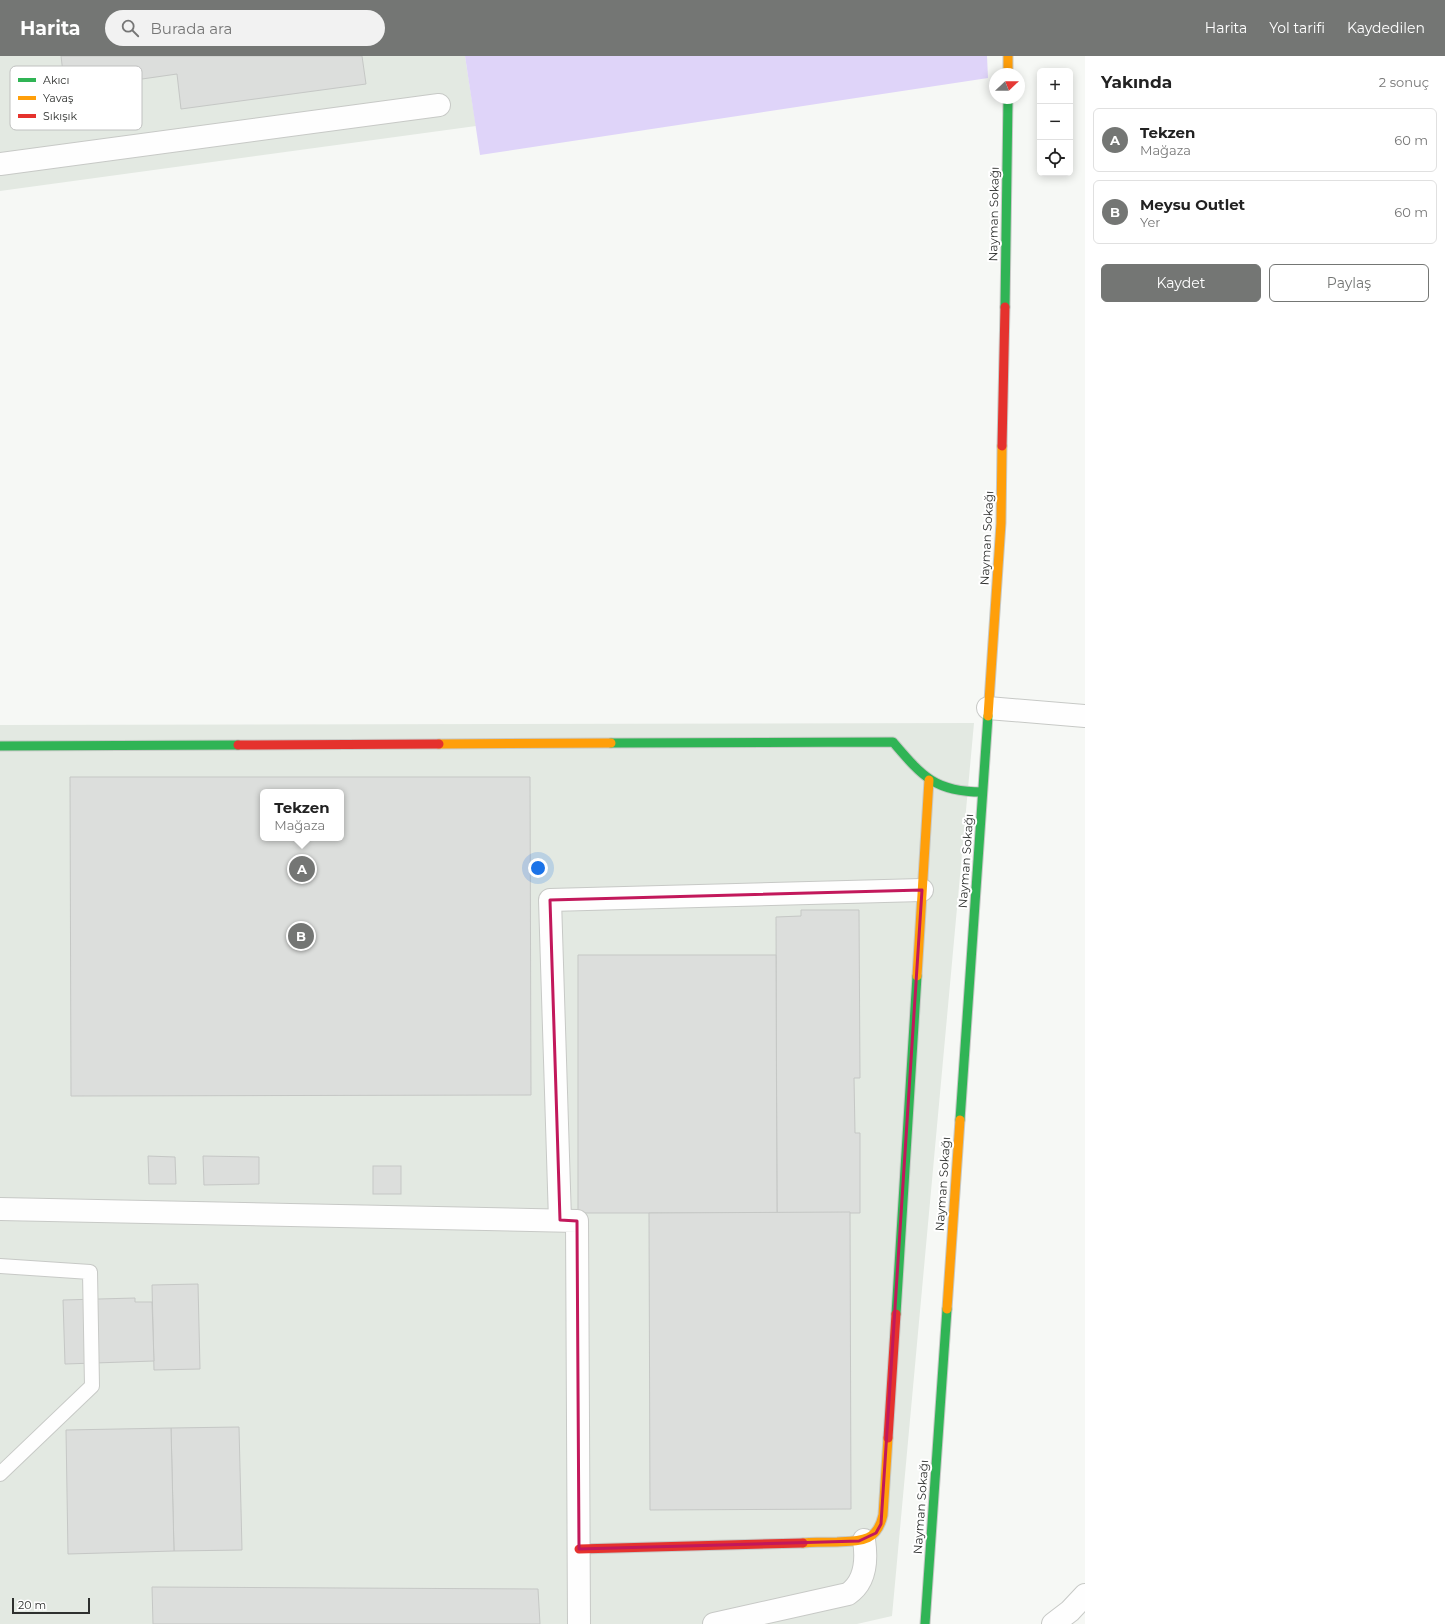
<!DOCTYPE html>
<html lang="tr">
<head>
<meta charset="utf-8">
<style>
	:root { --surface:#fff; --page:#f2f2f2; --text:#222; --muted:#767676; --line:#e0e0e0; --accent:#747674 }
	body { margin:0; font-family:Montserrat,sans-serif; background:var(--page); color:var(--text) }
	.controls { position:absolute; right:12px; top:12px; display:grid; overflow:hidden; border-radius:6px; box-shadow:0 2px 10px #0003 }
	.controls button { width:36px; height:36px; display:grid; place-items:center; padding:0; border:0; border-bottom:1px solid var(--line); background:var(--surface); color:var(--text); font:20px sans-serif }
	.compass { position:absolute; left:989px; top:12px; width:36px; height:36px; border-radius:50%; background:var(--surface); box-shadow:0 2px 10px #0003; rotate:68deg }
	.scale { position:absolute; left:12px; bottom:10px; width:78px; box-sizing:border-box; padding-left:4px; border:2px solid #2e302e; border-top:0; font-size:11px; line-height:14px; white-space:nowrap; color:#2e302e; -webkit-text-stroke:3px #fff; paint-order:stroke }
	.you { position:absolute; left:538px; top:812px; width:14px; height:14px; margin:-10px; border:3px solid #fff; border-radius:50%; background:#1a73e8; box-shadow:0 0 0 6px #1a73e833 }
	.badge { display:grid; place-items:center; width:26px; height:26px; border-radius:50%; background:var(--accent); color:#fff; font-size:13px; font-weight:700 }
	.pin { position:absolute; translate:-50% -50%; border:2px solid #fff; box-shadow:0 1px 4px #0006 }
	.popup { position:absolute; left:260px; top:733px; width:84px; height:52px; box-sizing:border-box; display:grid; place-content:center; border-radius:6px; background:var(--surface); filter:drop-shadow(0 1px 3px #0005); font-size:13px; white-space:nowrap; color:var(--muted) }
	.popup b { font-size:15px; color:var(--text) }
	.popup::after { content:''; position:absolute; left:50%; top:100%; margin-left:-8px; border:8px solid transparent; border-top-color:var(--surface) }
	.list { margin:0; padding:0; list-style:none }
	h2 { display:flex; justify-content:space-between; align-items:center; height:52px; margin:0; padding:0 16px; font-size:17px }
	h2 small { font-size:13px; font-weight:400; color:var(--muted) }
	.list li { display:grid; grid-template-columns:26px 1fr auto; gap:12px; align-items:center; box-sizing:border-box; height:64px; margin:0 8px 8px; padding:0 8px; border:1px solid var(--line); border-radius:6px }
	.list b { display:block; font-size:15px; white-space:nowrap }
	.list p { margin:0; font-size:13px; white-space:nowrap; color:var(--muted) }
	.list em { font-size:13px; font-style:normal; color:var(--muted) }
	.actions { display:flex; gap:8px; padding:12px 16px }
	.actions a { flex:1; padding:9px 0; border:1px solid var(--accent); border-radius:6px; text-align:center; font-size:14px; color:var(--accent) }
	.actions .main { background:var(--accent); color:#fff }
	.icon { flex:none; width:22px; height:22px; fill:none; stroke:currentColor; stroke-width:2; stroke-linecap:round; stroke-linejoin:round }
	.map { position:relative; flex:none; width:1085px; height:1568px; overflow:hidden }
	header { display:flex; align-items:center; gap:24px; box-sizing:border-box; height:56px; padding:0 20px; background:var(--accent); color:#fff }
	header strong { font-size:19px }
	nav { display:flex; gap:22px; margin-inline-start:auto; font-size:14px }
	.search { width:280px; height:36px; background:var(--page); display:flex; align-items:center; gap:10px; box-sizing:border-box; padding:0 14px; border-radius:22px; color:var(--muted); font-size:15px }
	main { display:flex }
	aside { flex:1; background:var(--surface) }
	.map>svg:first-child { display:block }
</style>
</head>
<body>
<header>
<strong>Harita</strong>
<div class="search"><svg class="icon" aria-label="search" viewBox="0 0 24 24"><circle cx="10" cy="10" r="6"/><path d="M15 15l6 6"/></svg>Burada ara</div>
<nav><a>Harita</a><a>Yol tarifi</a><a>Kaydedilen</a></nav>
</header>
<main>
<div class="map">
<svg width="1085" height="1568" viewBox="0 0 1085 1568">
	<rect width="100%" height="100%" fill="#f6f8f5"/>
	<g fill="#e3e9e2" fill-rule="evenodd">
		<polygon points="0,0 465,0 476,70 0,135"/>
		<path d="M974,667L892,1560L857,1568H0V669ZM263,736H341V782H263Z"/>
	</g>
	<polygon fill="#dfd4f9" points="465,0 987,0 988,22 480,99"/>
	<g fill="#dcdedc" stroke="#c5c7c5" fill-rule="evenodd">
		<polygon points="61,0 362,0 366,28 181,53 177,18 65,34"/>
		<path d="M70,721H530L531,1039L71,1040ZM263,736H341V782H263Z"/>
		<polygon points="801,854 859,854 860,1022 854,1022 855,1077 860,1077 860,1157 777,1157 776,861 801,860"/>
		<polygon points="578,899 776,899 777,1157 578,1157"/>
		<polygon points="148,1100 175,1101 176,1128 149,1128"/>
		<polygon points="203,1100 259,1101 259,1128 204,1129"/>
		<rect x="373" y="1110" width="28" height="28"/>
		<polygon points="850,1156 851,1453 650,1454 649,1157"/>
		<polygon points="198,1228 200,1313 154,1314 152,1229"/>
		<polygon points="135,1242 135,1246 152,1246 154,1305 65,1308 63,1244"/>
		<polygon points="239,1371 242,1494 174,1495 171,1372"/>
		<polygon points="171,1372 174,1495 68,1498 66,1374"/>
		<polygon points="152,1531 538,1533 540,1568 153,1568"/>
	</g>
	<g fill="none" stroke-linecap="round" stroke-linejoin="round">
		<g stroke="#c7c9c6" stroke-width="16">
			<polyline id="lane" points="0,1210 90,1216 92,1330 0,1418"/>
		</g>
		<g stroke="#c7c9c6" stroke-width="24">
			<g id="street">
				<polyline points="0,108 439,49"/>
				<polyline points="988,652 1085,660"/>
				<polyline points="0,1153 577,1165 579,1568"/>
				<polyline points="560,1164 550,844 922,834"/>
				<path d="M714,1568L848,1538C866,1526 867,1504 864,1484"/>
				<polyline points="1053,1568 1070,1555 1085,1539"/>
			</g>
		</g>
		<g stroke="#c7c9c6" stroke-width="11">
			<g id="fast">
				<polyline points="1005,251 1008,42"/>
				<path d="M611,687L893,686C922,720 935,736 982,736"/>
				<polyline points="0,690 238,689"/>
				<polyline points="960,1064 988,660"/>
				<polyline points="896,1258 917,920"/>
				<polyline points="925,1568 947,1253"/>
			</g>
		</g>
		<g stroke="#c7c9c6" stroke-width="11">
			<g id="slow">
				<polyline points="1008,0 1008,18"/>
				<polyline points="988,660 1001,467 1002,390"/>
				<polyline points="439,688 611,687"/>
				<polyline points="917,920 929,724"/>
				<polyline points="947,1253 960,1064"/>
				<path d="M803,1487C814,1486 826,1486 837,1486C861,1485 877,1486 883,1459L888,1382"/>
			</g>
		</g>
		<g stroke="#c7c9c6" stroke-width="11">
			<g id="jam">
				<polyline points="1002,390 1005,251"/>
				<polyline points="238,689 439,688"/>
				<polyline points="888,1382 896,1258"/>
				<polyline points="579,1493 803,1487"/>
			</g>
		</g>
		<use href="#lane" stroke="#fefefe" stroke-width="14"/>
		<use href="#street" stroke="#fefefe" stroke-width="22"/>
		<use href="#fast" stroke="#30b455" stroke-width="9"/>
		<use href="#slow" stroke="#ff9f0a" stroke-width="9"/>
		<use href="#jam" stroke="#e5322d" stroke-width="9"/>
	</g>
	<path fill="none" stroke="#c2185b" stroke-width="3" stroke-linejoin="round" d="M922,834L881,1468L876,1477L859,1485L579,1493L577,1165L560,1164L550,844Z"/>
	<g text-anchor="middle" stroke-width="4" stroke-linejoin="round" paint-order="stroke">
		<g font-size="12" fill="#2e302e" stroke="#fff">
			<text transform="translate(994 158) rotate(-89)" y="4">Nayman Sokağı</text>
			<text transform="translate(987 482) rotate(-87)" y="4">Nayman Sokağı</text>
			<text transform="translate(966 805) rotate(-86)" y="4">Nayman Sokağı</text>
			<text transform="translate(943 1128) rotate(-86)" y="4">Nayman Sokağı</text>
			<text transform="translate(921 1451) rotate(-86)" y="4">Nayman Sokağı</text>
		</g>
	</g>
	<rect x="10" y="10" width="132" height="64" rx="6" fill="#fff" stroke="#c0c1c0" stroke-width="1"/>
	<rect x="18" y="22" width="18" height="4" fill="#30b455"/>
	<rect x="18" y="40" width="18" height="4" fill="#ff9f0a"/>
	<rect x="18" y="58" width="18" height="4" fill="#e5322d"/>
	<g font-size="11" fill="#2e302e">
		<text x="43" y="28">Akıcı</text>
		<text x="43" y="46">Yavaş</text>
		<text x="43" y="64">Sıkışık</text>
	</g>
</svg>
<div class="controls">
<button>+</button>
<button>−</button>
<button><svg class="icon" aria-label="locate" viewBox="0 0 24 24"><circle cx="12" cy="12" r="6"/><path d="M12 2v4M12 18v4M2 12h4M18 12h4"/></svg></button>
</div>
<svg class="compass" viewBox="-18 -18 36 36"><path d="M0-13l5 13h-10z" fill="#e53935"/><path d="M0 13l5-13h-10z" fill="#767676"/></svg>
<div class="scale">20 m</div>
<div class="you"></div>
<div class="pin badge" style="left:302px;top:813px">A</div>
<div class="popup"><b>Tekzen</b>Mağaza</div>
<div class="pin badge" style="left:301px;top:880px">B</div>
</div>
<aside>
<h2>Yakında<small>2 sonuç</small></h2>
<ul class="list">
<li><span class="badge">A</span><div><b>Tekzen</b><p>Mağaza</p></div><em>60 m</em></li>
<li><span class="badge">B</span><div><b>Meysu Outlet</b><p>Yer</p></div><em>60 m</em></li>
</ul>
<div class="actions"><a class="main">Kaydet</a><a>Paylaş</a></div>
</aside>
</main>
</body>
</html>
